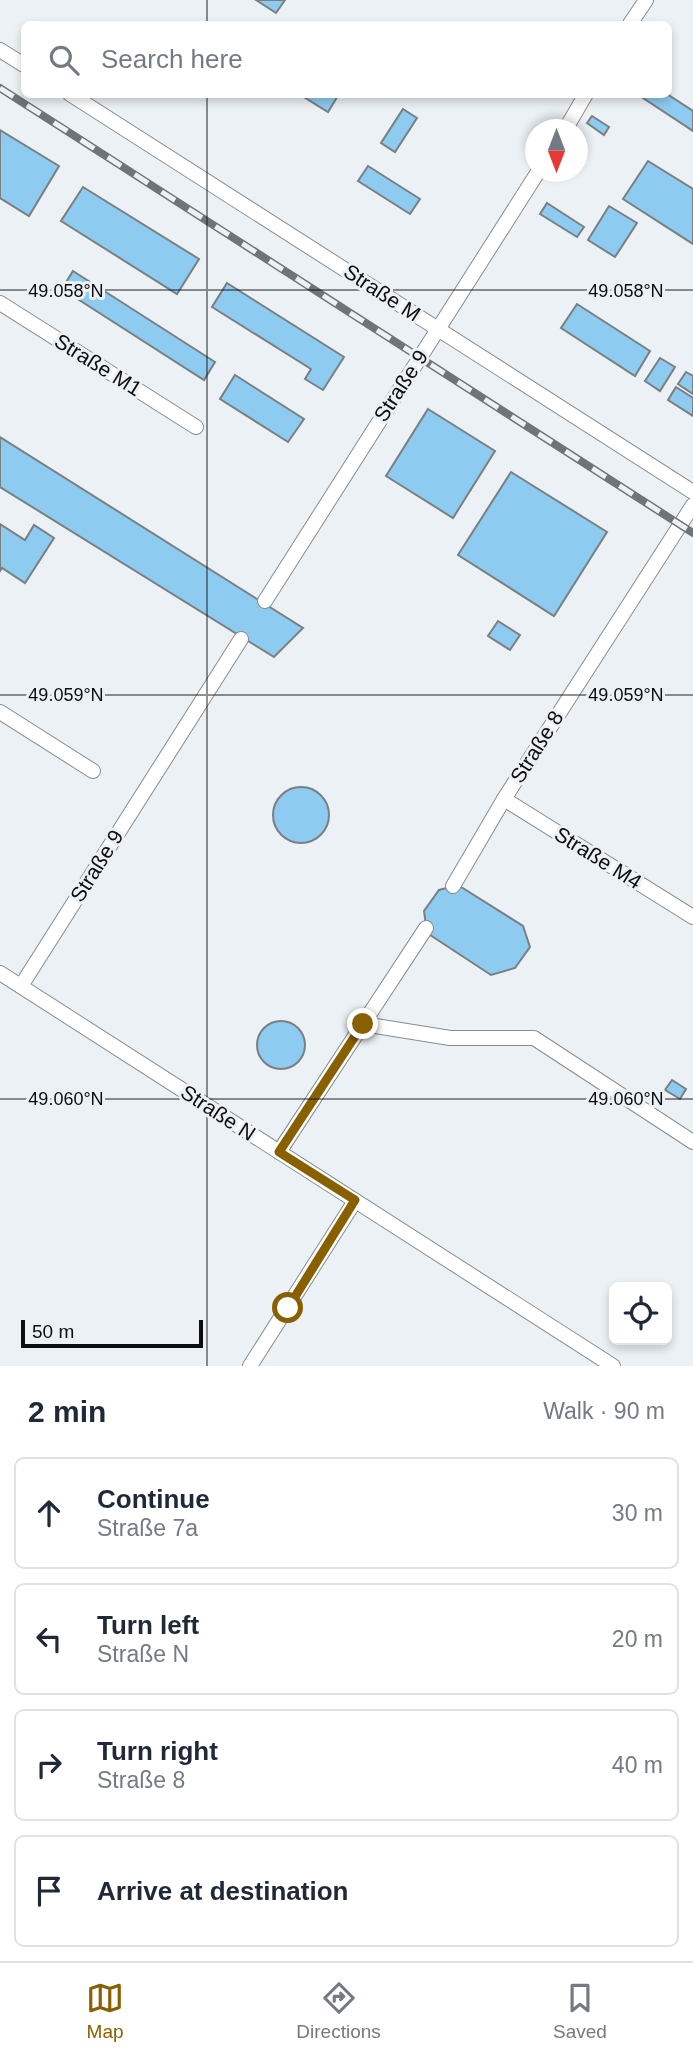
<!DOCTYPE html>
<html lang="en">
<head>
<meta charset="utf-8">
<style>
	:root { --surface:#fff; --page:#f2f2f3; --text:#1f2937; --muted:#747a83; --line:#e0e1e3; --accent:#896000 }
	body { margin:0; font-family:Arial,sans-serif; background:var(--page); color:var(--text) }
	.controls { position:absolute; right:21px; bottom:21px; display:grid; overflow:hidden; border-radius:10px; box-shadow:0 4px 10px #0003 }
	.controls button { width:63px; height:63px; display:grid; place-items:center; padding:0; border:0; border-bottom:2px solid var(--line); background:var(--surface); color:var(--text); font:35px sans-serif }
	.compass { position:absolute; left:525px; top:119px; width:63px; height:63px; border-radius:50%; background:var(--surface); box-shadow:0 4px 10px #0003; rotate:180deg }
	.scale { position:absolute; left:21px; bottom:18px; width:182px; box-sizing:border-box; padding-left:7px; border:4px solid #0b0d0e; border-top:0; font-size:19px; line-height:24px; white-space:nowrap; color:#0b0d0e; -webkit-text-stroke:5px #ecf1f5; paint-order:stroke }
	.stop { position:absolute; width:21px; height:21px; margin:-16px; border:5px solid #896000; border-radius:50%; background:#fff }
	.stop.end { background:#896000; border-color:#fff; box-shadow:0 2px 7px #0008 }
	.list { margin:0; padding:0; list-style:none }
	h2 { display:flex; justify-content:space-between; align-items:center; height:91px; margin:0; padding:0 28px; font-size:30px }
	h2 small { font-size:23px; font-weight:400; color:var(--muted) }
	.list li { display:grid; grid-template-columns:46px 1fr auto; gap:21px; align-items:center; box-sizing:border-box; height:112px; margin:0 14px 14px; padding:0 14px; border:2px solid var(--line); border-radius:10px }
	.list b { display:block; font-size:26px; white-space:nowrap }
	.list p { margin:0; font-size:23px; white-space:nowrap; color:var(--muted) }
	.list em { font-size:23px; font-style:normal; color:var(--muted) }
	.icon { flex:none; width:38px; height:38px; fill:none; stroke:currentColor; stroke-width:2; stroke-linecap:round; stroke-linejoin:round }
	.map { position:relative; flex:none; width:693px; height:1366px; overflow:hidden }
	.search { position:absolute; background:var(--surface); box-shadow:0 4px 10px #0003; left:21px; right:21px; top:21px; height:77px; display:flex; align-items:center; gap:18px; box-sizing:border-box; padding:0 24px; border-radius:10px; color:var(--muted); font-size:26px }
	.sheet { height:595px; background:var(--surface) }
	nav { display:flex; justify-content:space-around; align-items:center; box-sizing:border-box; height:98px; border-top:2px solid var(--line); background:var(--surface); font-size:19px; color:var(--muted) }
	nav a { display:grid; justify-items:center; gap:4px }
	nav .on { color:var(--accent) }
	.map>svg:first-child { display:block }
</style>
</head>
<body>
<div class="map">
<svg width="693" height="1366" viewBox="0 0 693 1366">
	<rect width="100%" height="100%" fill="#ecf1f5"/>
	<g fill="#8ecbf1" stroke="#7a7f82" stroke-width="2">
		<polygon points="256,0 285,0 276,13"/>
		<polygon points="299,94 339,94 328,112"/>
		<polygon points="637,94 667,94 693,111 693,131"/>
		<polygon points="403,109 417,118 395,152 381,143"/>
		<polygon points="592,116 609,127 604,135 587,123"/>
		<polygon points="0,130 59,166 29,216 0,198"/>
		<polygon points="648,161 693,189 693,244 623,199"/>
		<polygon points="368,166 420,199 410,214 358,181"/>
		<polygon points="83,187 199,259 177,294 61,221"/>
		<polygon points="547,203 584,227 577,237 540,214"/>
		<polygon points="609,206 637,223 615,257 588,240"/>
		<polygon points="73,271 215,362 204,380 62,289"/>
		<polygon points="227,283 344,357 323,390 305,379 311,369 212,307"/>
		<polygon points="577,304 650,351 635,376 561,328"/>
		<polygon points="660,358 675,367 660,391 645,381"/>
		<polygon points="686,372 693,376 693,394 678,384"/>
		<polygon points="235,375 304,419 288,442 220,399"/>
		<polygon points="676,387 693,398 693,416 668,400"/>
		<polygon points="428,409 495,451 453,518 386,476"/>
		<polygon points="0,437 303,628 274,657 0,487"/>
		<polygon points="511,472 607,532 554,616 458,555"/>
		<polygon points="0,524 25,540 34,525 54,538 25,583 2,568 0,571"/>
		<polygon points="498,621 520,635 510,650 488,636"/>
		<circle cx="301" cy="815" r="28"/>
		<polygon points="458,885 523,926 530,947 515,968 491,975 427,933 424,911 439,890"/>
		<circle cx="281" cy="1045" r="24"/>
		<polygon points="672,1080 686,1089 680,1099 665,1090"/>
	</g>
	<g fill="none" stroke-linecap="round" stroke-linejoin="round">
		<g stroke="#888d90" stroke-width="16">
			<g id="service">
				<polyline points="630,24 646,0"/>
				<polyline points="0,50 24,65"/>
				<polyline points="70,94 693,492"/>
				<polyline points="565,130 586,94"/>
				<polyline points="0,303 196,427"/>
				<polyline points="265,601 538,172"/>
				<polyline points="0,712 93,771"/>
				<polyline points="504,799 693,917"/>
				<polyline points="453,886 504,799 693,505"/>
				<polyline points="0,973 613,1366"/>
				<polyline points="21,986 241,639"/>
				<polyline points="363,1024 450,1038 534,1038 693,1142"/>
				<polyline points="279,1152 426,928"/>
				<polyline points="250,1366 355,1201"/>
			</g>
		</g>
		<use href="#service" stroke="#fff" stroke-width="14"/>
		<g stroke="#717476" stroke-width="8">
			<polyline id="rail" points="0,88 693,533"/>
		</g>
		<use href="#rail" stroke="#ecf1f5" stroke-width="5" stroke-dasharray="16" stroke-linecap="butt"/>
	</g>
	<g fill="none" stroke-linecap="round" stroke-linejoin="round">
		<polyline stroke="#896000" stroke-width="9" points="288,1308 355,1200 279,1152 363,1024"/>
	</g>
	<path fill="none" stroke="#0b0d0e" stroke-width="2" stroke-opacity="0.45" d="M207,0V24M207,94V1366M0,290H693M0,695H693M0,1099H693"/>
	<g text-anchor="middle" stroke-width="6" stroke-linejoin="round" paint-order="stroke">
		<g font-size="21" fill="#0b0d0e" stroke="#ecf1f5">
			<text transform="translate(382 293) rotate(33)" y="7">Straße M</text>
			<text transform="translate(98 365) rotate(32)" y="7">Straße M1</text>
			<text transform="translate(401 386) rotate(-57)" y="7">Straße 9</text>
			<text transform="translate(537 747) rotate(-58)" y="7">Straße 8</text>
			<text transform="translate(598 858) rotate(32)" y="7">Straße M4</text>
			<text transform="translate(97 866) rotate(-58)" y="7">Straße 9</text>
			<text transform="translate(218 1113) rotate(33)" y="7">Straße N</text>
		</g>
	</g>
	<g font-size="18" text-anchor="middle" fill="#0b0d0e" stroke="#ecf1f5" stroke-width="6" stroke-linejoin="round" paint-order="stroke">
		<text x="626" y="297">49.058°N</text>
		<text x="66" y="297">49.058°N</text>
		<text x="626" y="701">49.059°N</text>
		<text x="66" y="701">49.059°N</text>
		<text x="66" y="1105">49.060°N</text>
		<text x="626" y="1105">49.060°N</text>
	</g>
</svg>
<div class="controls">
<button><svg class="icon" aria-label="locate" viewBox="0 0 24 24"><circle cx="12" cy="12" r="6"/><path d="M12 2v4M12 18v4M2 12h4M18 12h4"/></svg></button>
</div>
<svg class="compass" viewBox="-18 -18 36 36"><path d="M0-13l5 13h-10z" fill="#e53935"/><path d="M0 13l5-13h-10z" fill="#747a83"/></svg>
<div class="scale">50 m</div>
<div class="stop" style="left:288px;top:1308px"></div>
<div class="stop end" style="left:363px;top:1024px"></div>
<div class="search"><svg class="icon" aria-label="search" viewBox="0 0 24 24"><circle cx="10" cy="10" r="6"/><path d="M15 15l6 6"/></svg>Search here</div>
</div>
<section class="sheet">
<h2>2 min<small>Walk · 90 m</small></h2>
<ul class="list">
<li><svg class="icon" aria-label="ahead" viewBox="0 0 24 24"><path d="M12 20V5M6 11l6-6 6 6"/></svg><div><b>Continue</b><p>Straße 7a</p></div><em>30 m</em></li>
<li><svg class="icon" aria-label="left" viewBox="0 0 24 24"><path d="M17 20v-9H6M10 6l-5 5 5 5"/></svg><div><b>Turn left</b><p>Straße N</p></div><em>20 m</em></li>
<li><svg class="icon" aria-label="right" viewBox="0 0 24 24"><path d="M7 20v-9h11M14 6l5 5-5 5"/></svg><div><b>Turn right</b><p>Straße 8</p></div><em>40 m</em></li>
<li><svg class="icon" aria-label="arrive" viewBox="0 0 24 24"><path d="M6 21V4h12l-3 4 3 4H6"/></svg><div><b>Arrive at destination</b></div></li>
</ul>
</section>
<nav>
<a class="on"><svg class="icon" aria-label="map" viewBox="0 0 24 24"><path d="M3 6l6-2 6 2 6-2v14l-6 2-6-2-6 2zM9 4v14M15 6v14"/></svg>Map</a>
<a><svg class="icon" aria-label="directions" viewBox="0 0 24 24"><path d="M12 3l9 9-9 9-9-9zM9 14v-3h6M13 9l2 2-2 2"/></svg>Directions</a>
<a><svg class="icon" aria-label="saved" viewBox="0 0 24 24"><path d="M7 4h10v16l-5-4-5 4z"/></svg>Saved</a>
</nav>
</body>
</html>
